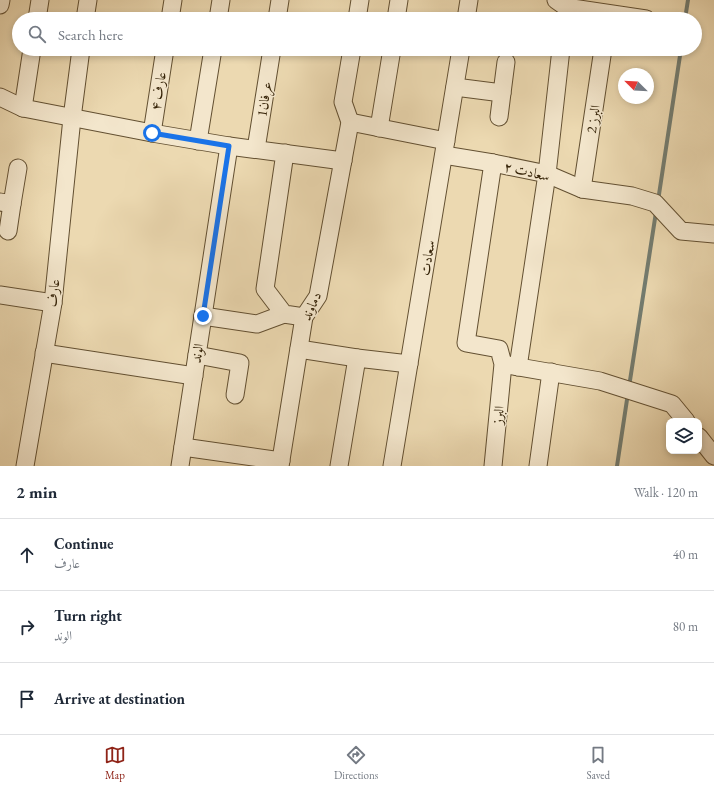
<!DOCTYPE html>
<html lang="en">
<head>
<meta charset="utf-8">
<style>
	:root { --surface:#fff; --page:#f2f2f3; --text:#1f2937; --muted:#747a83; --line:#e0e1e3; --accent:#8f2418 }
	body { margin:0; font-family:"EB Garamond",Amiri,serif; background:var(--page); color:var(--text) }
	.controls { position:absolute; right:12px; bottom:12px; display:grid; overflow:hidden; border-radius:8px; box-shadow:0 2px 6px #0003 }
	.controls button { width:36px; height:36px; display:grid; place-items:center; padding:0; border:0; border-bottom:1px solid var(--line); background:var(--surface); color:var(--text); font:20px sans-serif }
	.compass { position:absolute; left:618px; top:68px; width:36px; height:36px; border-radius:50%; background:var(--surface); box-shadow:0 2px 6px #0003; rotate:294deg }
	.stop { position:absolute; width:12px; height:12px; margin:-9px; border:3px solid #1a73e8; border-radius:50%; background:#fff }
	.stop.end { background:#1a73e8; border-color:#fff; box-shadow:0 1px 4px #0008 }
	.list { margin:0; padding:0; list-style:none }
	h2 { display:flex; justify-content:space-between; align-items:center; height:52px; margin:0; padding:0 16px; font-size:17px }
	h2 small { font-size:13px; font-weight:400; color:var(--muted) }
	.list li { display:grid; grid-template-columns:26px 1fr auto; gap:12px; align-items:center; box-sizing:border-box; height:72px; padding:0 16px; border-top:1px solid var(--line) }
	.list b { display:block; font-size:15px; white-space:nowrap }
	.list p { margin:0; font-size:13px; white-space:nowrap; color:var(--muted) }
	.list em { font-size:13px; font-style:normal; color:var(--muted) }
	.icon { flex:none; width:22px; height:22px; fill:none; stroke:currentColor; stroke-width:2; stroke-linecap:round; stroke-linejoin:round }
	.map { position:relative; flex:none; width:714px; height:466px; overflow:hidden }
	.search { position:absolute; background:var(--surface); box-shadow:0 2px 6px #0003; left:12px; right:12px; top:12px; height:44px; display:flex; align-items:center; gap:10px; box-sizing:border-box; padding:0 14px; border-radius:22px; color:var(--muted); font-size:15px }
	.sheet { height:268px; background:var(--surface) }
	nav { display:flex; justify-content:space-around; align-items:center; box-sizing:border-box; height:56px; border-top:1px solid var(--line); background:var(--surface); font-size:11px; color:var(--muted) }
	nav a { display:grid; justify-items:center; gap:2px }
	nav .on { color:var(--accent) }
	.map>svg:first-child { display:block }
</style>
</head>
<body>
<div class="map">
<svg width="714" height="466" viewBox="0 0 714 466">
	<rect width="100%" height="100%" fill="#ecd9b1"/>
	<filter id="stains"><feTurbulence type="fractalNoise" baseFrequency=".005" numOctaves="4"/><feColorMatrix values="0 0 0 0 .2 0 0 0 0 .09 0 0 0 0 .02 0 0 0 .5 -.17"/></filter>
	<radialGradient id="worn" r=".72"><stop offset=".6" stop-color="#630" stop-opacity="0"/><stop offset="1" stop-color="#630" stop-opacity=".3"/></radialGradient>
	<g fill="none" stroke-linecap="round" stroke-linejoin="round">
		<g stroke="#737c70" stroke-width="4">
			<polyline points="685,19 688,0"/>
			<polyline points="658,201 681,49"/>
			<polyline points="629,387 656,212"/>
			<polyline points="617,466 628,393"/>
		</g>
		<g stroke="#635032" stroke-width="19">
			<g id="minor">
				<polyline points="556,0 566,7 646,19"/>
				<polyline points="0,5 1,0"/>
				<polyline points="37,19 40,0"/>
				<polyline points="85,19 88,0"/>
				<polyline points="170,19 173,0"/>
				<polyline points="218,19 221,0"/>
				<polyline points="277,19 280,0"/>
				<polyline points="357,19 360,0"/>
				<polyline points="396,19 399,0"/>
				<polyline points="466,19 469,0"/>
				<polyline points="455,87 502,93 506,62"/>
				<polyline points="0,97 23,108 152,133 229,146 343,161"/>
				<polyline points="23,108 32,49"/>
				<polyline points="499,117 502,93"/>
				<polyline points="350,122 446,141"/>
				<polyline points="379,128 392,49"/>
				<polyline points="152,133 165,49"/>
				<polyline points="198,141 213,49"/>
				<polyline points="256,149 272,49"/>
				<polyline points="285,153 265,289 284,314 304,317"/>
				<polyline points="444,155 493,163 547,174 582,189 632,196 655,203 681,231 714,234"/>
				<polyline points="493,163 466,343 499,349 503,364 493,466"/>
				<polyline points="582,189 603,49"/>
				<polyline points="0,202 12,204 18,168"/>
				<polyline points="8,231 12,204"/>
				<polyline points="0,295 53,303"/>
				<polyline points="203,316 257,324 284,314"/>
				<polyline points="299,349 357,358"/>
				<polyline points="44,353 194,376"/>
				<polyline points="197,355 240,363 235,395"/>
				<polyline points="507,365 600,381 672,404 686,421"/>
				<polyline points="518,367 547,174 561,49"/>
				<polyline points="699,437 714,456"/>
				<polyline points="183,447 281,461"/>
				<polyline points="25,466 53,303 72,118 81,49"/>
				<polyline points="180,466 229,146"/>
				<polyline points="280,466 304,317 318,296 350,122 343,102 352,49"/>
				<polyline points="339,466 357,358 409,364"/>
				<polyline points="392,466 461,49"/>
				<polyline points="538,466 551,372"/>
			</g>
		</g>
		<use href="#minor" stroke="#f3e6cc" stroke-width="17"/>
	</g>
	<g fill="none" stroke-linecap="round" stroke-linejoin="round">
		<polyline stroke="#1a73e8" stroke-width="5" points="152,133 229,146 203,316"/>
	</g>
	<g text-anchor="middle" stroke-width="3" stroke-linejoin="round" paint-order="stroke">
		<g font-size="14" fill="#352308" stroke="#f3e6cc">
			<text transform="translate(158 91) rotate(-81)" y="5">عارف ۴</text>
			<text transform="translate(264 99) rotate(-81)" y="5">عرفان1</text>
			<text transform="translate(593 119) rotate(-81)" y="5">البرز 2</text>
			<text transform="translate(527 171) rotate(13)" y="5">سعادت ۲</text>
			<text transform="translate(427 258) rotate(-81)" y="5">سعادت</text>
			<text transform="translate(53 293) rotate(-83)" y="5">عارف</text>
			<text transform="translate(311 306) rotate(-66)" y="5">دماوند</text>
			<text transform="translate(197 353) rotate(-81)" y="5">الوند</text>
			<text transform="translate(498 415) rotate(-84)" y="5">البرز</text>
		</g>
	</g>
	<rect width="100%" height="100%" filter="url(#stains)"/>
	<rect width="100%" height="100%" fill="url(#worn)"/>
</svg>
<div class="controls">
<button><svg class="icon" aria-label="layers" viewBox="0 0 24 24"><path d="M12 4l9 5-9 5-9-5zM3 14l9 5 9-5"/></svg></button>
</div>
<svg class="compass" viewBox="-18 -18 36 36"><path d="M0-13l5 13h-10z" fill="#e53935"/><path d="M0 13l5-13h-10z" fill="#747a83"/></svg>
<div class="stop" style="left:152px;top:133px"></div>
<div class="stop end" style="left:203px;top:316px"></div>
<div class="search"><svg class="icon" aria-label="search" viewBox="0 0 24 24"><circle cx="10" cy="10" r="6"/><path d="M15 15l6 6"/></svg>Search here</div>
</div>
<section class="sheet">
<h2>2 min<small>Walk · 120 m</small></h2>
<ul class="list">
<li><svg class="icon" aria-label="ahead" viewBox="0 0 24 24"><path d="M12 20V5M6 11l6-6 6 6"/></svg><div><b>Continue</b><p>عارف</p></div><em>40 m</em></li>
<li><svg class="icon" aria-label="right" viewBox="0 0 24 24"><path d="M7 20v-9h11M14 6l5 5-5 5"/></svg><div><b>Turn right</b><p>الوند</p></div><em>80 m</em></li>
<li><svg class="icon" aria-label="arrive" viewBox="0 0 24 24"><path d="M6 21V4h12l-3 4 3 4H6"/></svg><div><b>Arrive at destination</b></div></li>
</ul>
</section>
<nav>
<a class="on"><svg class="icon" aria-label="map" viewBox="0 0 24 24"><path d="M3 6l6-2 6 2 6-2v14l-6 2-6-2-6 2zM9 4v14M15 6v14"/></svg>Map</a>
<a><svg class="icon" aria-label="directions" viewBox="0 0 24 24"><path d="M12 3l9 9-9 9-9-9zM9 14v-3h6M13 9l2 2-2 2"/></svg>Directions</a>
<a><svg class="icon" aria-label="saved" viewBox="0 0 24 24"><path d="M7 4h10v16l-5-4-5 4z"/></svg>Saved</a>
</nav>
</body>
</html>
